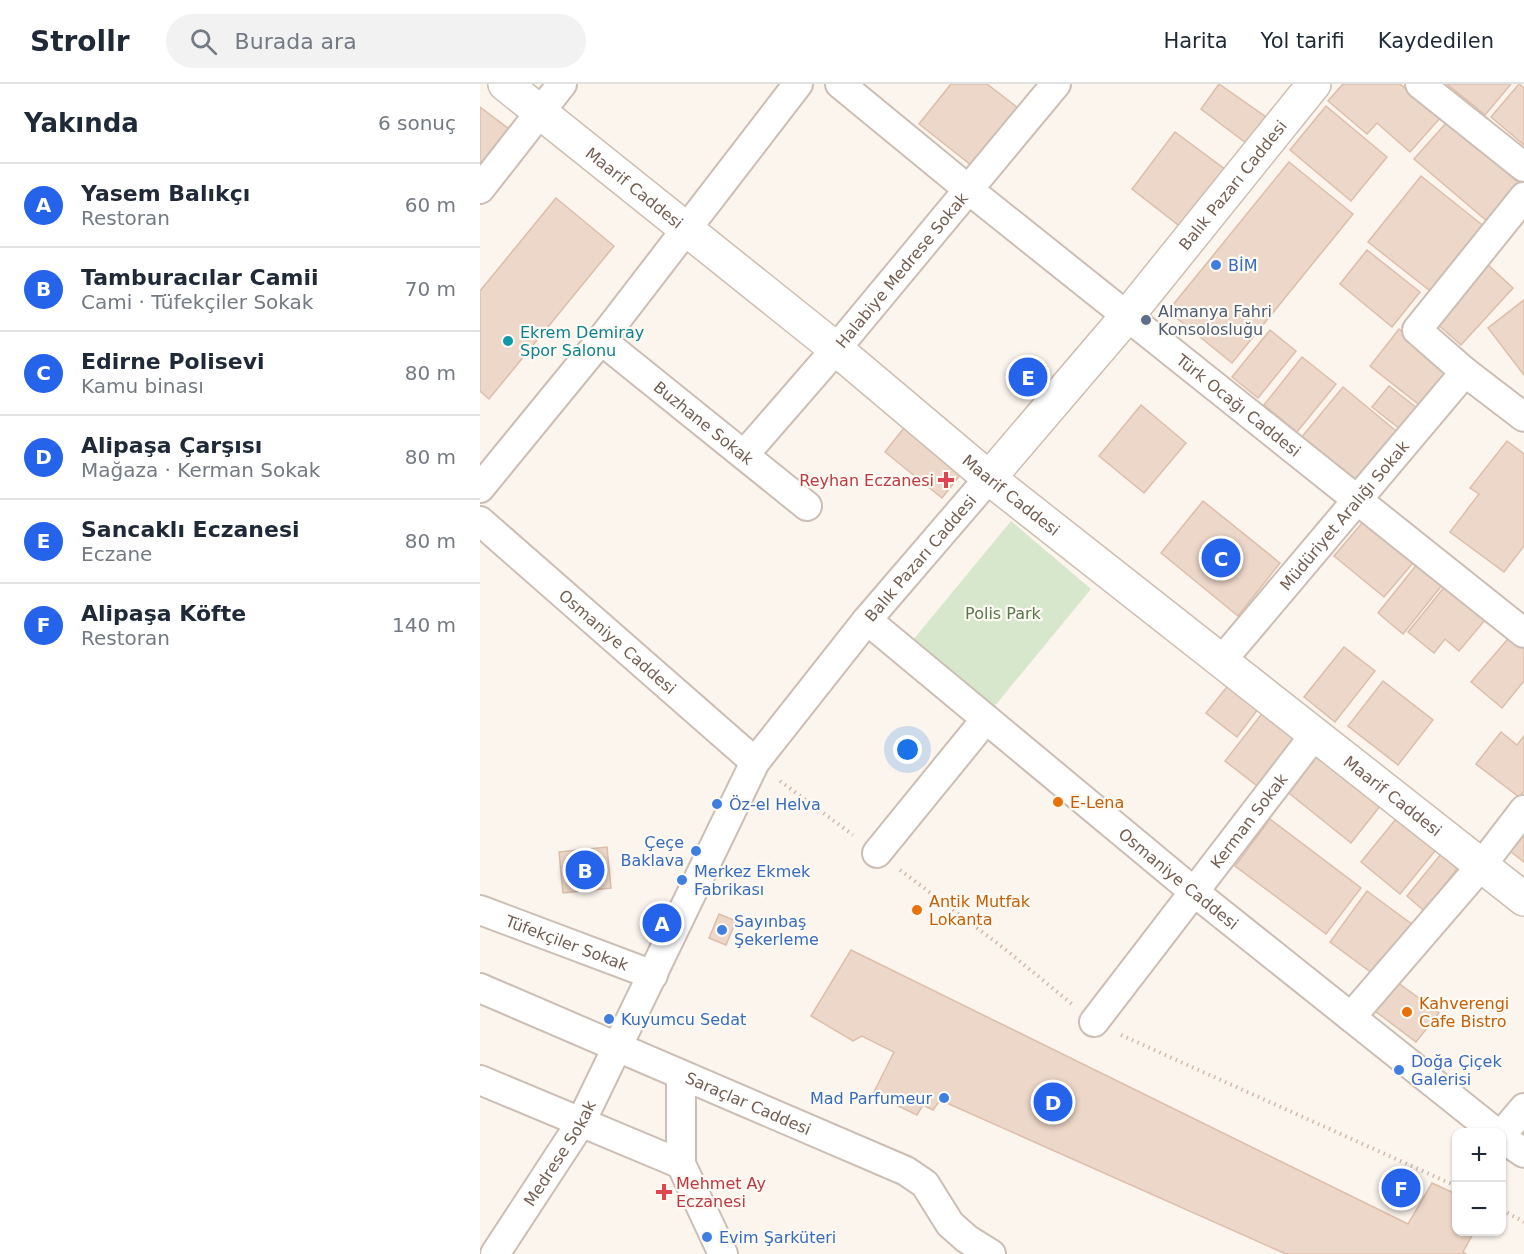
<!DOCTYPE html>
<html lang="tr">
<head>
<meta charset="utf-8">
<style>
	:root { --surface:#fff; --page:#f2f2f3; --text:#1f2937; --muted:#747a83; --line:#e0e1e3; --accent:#2563eb }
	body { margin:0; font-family:"DejaVu Sans",sans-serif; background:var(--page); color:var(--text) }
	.controls { position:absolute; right:18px; bottom:18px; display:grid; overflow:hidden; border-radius:12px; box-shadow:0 2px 4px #0004 }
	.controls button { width:54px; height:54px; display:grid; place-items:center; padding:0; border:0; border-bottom:2px solid var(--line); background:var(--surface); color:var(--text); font:30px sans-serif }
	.you { position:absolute; left:428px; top:666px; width:21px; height:21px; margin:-15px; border:4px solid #fff; border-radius:50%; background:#1a73e8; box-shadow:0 0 0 9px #1a73e833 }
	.badge { display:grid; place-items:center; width:39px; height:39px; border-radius:50%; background:var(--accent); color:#fff; font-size:20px; font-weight:700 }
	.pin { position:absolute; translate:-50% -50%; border:3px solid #fff; box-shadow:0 2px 6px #0006 }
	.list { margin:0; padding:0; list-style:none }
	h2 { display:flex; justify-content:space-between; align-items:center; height:78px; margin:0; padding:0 24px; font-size:26px }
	h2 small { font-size:20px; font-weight:400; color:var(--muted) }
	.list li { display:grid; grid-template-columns:39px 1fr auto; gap:18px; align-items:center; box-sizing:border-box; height:84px; padding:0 24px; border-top:2px solid var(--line) }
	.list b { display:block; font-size:22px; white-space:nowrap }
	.list p { margin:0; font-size:20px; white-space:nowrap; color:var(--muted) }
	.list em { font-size:20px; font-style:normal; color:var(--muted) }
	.icon { flex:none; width:33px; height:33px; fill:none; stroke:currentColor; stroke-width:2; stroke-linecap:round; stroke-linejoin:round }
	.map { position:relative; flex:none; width:1044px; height:1170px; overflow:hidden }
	header { display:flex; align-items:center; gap:36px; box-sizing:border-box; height:84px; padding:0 30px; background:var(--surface); border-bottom:2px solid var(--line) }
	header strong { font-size:28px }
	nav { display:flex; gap:33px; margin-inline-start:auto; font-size:21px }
	.search { width:420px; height:54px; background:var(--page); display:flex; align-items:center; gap:15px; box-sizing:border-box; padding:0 21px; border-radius:33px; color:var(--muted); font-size:22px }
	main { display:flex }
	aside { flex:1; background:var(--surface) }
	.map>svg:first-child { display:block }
</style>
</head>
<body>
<header>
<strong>Strollr</strong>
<div class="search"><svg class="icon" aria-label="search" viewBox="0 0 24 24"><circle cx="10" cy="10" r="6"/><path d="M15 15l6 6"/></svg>Burada ara</div>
<nav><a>Harita</a><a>Yol tarifi</a><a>Kaydedilen</a></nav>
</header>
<main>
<aside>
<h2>Yakında<small>6 sonuç</small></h2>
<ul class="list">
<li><span class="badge">A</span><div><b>Yasem Balıkçı</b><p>Restoran</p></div><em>60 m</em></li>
<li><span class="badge">B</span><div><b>Tamburacılar Camii</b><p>Cami · Tüfekçiler Sokak</p></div><em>70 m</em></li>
<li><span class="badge">C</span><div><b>Edirne Polisevi</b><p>Kamu binası</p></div><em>80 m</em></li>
<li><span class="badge">D</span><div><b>Alipaşa Çarşısı</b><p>Mağaza · Kerman Sokak</p></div><em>80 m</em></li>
<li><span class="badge">E</span><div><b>Sancaklı Eczanesi</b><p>Eczane</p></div><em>80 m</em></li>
<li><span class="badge">F</span><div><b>Alipaşa Köfte</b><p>Restoran</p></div><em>140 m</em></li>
</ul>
</aside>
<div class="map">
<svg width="1044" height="1170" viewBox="0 0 1044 1170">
	<rect width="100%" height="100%" fill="#fbf5ed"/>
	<polygon fill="#d7e7cc" points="531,437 611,505 514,623 433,556"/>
	<g fill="#edd7c8" stroke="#ddbeaa" stroke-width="1.5">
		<polygon points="471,0 507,0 542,27 496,85 439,40"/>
		<polygon points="739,0 786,33 766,59 721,25"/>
		<polygon points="863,0 920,0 960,34 930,68 897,39 887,50 848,17"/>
		<polygon points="967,0 1031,0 1005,31"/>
		<polygon points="1039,0 1044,4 1044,61 1011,33"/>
		<polygon points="846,22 907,73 871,117 810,66"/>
		<polygon points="0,23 33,48 0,92"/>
		<polygon points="967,38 1040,100 1008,138 934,75"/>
		<polygon points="695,48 746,86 702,144 652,105"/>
		<polygon points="809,78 873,130 752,279 688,227"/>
		<polygon points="941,92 1006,144 954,210 888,158"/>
		<polygon points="76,114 134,162 9,315 0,307 0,207"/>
		<polygon points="887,166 940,208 912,243 860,200"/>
		<polygon points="1006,179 1033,204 981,261 954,237"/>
		<polygon points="1044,216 1044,291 1008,244"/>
		<polygon points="919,245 971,286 942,323 890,282"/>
		<polygon points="790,246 816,267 778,314 752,293"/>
		<polygon points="822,273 856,300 817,348 784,321"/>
		<polygon points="909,302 937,324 920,345 892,323"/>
		<polygon points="863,303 921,351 880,402 821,354"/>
		<polygon points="661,321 706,359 664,409 619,372"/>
		<polygon points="427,340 484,386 462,414 405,368"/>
		<polygon points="1027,357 1044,370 1044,462 1024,488 970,448 999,410 990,404"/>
		<polygon points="723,417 800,479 758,532 681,469"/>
		<polygon points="888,432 938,473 904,513 854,472"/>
		<polygon points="942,474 967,495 923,550 898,529"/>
		<polygon points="970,496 1010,530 979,567 965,555 954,569 928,548"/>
		<polygon points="1033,549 1044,558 1044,597 1022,624 991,598"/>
		<polygon points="864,563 895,587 855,638 824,613"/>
		<polygon points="758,589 788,612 757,653 726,629"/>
		<polygon points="903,597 953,636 918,681 868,642"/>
		<polygon points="784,627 820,656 781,705 745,677"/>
		<polygon points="1021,648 1037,661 1044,652 1044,707 1039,713 996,680"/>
		<polygon points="833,660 904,717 871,759 800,702"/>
		<polygon points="920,730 959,762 920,810 881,778"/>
		<polygon points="790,735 881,804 846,850 755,782"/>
		<polygon points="1044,742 1044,778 1026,764"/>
		<polygon points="127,763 131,804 83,809 79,768"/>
		<polygon points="961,770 977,785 944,827 927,812"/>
		<polygon points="887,807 933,841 896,892 850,858"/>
		<polygon points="239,830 256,837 246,861 229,854"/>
		<polygon points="371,866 928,1140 952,1099 976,1110 976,1148 994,1148 983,1168 986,1170 806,1170 460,1016 453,1026 443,1021 437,1031 393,1010 414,968 382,952 373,957 331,932"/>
		<polygon points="917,898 959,929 936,958 895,927"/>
	</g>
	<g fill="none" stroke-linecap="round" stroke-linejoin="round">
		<g stroke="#ccbeb4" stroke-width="32">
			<g id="street">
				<path id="s1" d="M360,0L489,106L1044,549"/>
				<polyline points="940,0 1044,83"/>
				<polyline points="0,105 82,0"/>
				<polyline points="1044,113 937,246 985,288 1044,333"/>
				<path id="s2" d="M121,256L327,422"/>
				<path id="s3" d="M264,371L356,265L576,0"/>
				<polyline points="0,404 121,256 318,0"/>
				<path id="s4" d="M0,437L275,678"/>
				<path id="s5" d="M387,536L713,807L1015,1048"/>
				<path id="s6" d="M743,575L985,288"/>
				<polyline points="397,769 506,635"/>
				<path id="s7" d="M0,826L173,891"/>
				<path id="s8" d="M0,904L426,1087L445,1100L470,1140L487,1155L511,1170"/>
				<polyline points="871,933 1001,782 1044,726"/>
				<path id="s9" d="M614,938L836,649"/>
				<polyline points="201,991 201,1080 243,1170"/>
				<polyline points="0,996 201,1080"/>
				<polyline points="1022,1050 1044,1024"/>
				<polyline points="1022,1054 1044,1069"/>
				<path id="s10" d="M15,1170L100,1040L275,678L387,536L509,394"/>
			</g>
		</g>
		<g stroke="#cebeb1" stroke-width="36">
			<g id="secondary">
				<path id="s11" d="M25,0L356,265L509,394L1044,815"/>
				<path id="s12" d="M509,394L648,231L834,0"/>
			</g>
		</g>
		<g stroke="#d2baaa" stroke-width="4" stroke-dasharray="1.5 4.5" stroke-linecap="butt">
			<polyline points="300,697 373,751"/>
			<polyline points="420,786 521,862 592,920"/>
			<polyline points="641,951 976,1102"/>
			<polyline points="1022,1126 1044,1138"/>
		</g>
		<use href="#street" stroke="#fff" stroke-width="28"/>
		<use href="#secondary" stroke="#fff" stroke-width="33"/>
	</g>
	<g fill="#3f7fe0" stroke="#fdf9f3" stroke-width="2">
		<circle cx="736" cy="181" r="6"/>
		<circle cx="237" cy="720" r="6"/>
		<circle cx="216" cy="767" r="6"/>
		<circle cx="202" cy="796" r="6"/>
		<circle cx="242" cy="846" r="6"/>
		<circle cx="129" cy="935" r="6"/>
		<circle cx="919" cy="986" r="6"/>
		<circle cx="464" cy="1014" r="6"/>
		<circle cx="227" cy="1153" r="6"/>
	</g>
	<circle fill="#5c6f8a" stroke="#fdf9f3" stroke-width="2" cx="666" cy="236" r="6"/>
	<circle fill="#0f9aa8" stroke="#fdf9f3" stroke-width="2" cx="28" cy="257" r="6"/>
	<g fill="#e0444e" stroke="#fdf9f3" stroke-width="2">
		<path d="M463 387h6v6h6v6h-6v6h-6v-6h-6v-6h6z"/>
		<path d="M181 1099h6v6h6v6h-6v6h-6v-6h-6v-6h6z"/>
	</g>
	<g fill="#e8710a" stroke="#fdf9f3" stroke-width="2">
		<circle cx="578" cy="718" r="6"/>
		<circle cx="437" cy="826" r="6"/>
		<circle cx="927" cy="928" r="6"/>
	</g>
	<g text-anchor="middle" stroke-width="4.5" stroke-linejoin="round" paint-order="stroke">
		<g font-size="16" fill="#745e52" stroke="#fdf9f3">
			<text dy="6" stroke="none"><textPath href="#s12" startOffset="381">Balık Pazarı Caddesi</textPath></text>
			<text dy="6" stroke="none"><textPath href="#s11" startOffset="166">Maarif Caddesi</textPath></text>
			<text dy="6" stroke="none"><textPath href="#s3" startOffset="243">Halabiye Medrese Sokak</textPath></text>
			<text dy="6" stroke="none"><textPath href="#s1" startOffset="512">Türk Ocağı Caddesi</textPath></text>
			<text dy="6" stroke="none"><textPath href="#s2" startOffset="132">Buzhane Sokak</textPath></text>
			<text dy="6" stroke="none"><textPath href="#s11" startOffset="652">Maarif Caddesi</textPath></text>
			<text dy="6" stroke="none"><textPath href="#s6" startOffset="188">Müdüriyet Aralığı Sokak</textPath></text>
			<text dy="6" stroke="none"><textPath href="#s10" startOffset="820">Balık Pazarı Caddesi</textPath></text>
			<text dy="6" stroke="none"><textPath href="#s4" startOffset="183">Osmaniye Caddesi</textPath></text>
			<text dy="6" stroke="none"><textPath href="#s11" startOffset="1138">Maarif Caddesi</textPath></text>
			<text dy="6" stroke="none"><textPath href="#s9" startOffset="254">Kerman Sokak</textPath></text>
			<text dy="6" stroke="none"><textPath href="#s5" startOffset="405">Osmaniye Caddesi</textPath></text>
			<text dy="6" stroke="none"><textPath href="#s7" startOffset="93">Tüfekçiler Sokak</textPath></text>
			<text dy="6" stroke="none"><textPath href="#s8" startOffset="292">Saraçlar Caddesi</textPath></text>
			<text dy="6" stroke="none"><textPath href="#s10" startOffset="120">Medrese Sokak</textPath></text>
		</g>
		<g font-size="16" fill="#366cbe" stroke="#fdf9f3" text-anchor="start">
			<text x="748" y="187">BİM</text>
			<text x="249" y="726">Öz-el Helva</text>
			<text x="204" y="764" text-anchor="end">Çeçe<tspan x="204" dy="18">Baklava</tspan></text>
			<text x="214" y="793">Merkez Ekmek<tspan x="214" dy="18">Fabrikası</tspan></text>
			<text x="254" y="843">Sayınbaş<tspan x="254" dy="18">Şekerleme</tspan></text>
			<text x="141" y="941">Kuyumcu Sedat</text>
			<text x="931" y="983">Doğa Çiçek<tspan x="931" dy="18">Galerisi</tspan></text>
			<text x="452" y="1020" text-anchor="end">Mad Parfumeur</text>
			<text x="239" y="1159">Evim Şarküteri</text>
		</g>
		<g font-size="16" fill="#4e5e75" stroke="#fdf9f3" text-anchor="start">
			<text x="678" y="233">Almanya Fahri<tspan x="678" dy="18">Konsolosluğu</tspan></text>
		</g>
		<g font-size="16" fill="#0d838f" stroke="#fdf9f3" text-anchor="start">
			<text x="40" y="254">Ekrem Demiray<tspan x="40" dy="18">Spor Salonu</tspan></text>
		</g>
		<g font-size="16" fill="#be3a42" stroke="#fdf9f3" text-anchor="end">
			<text x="454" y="402">Reyhan Eczanesi</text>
			<text x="196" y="1105" text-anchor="start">Mehmet Ay<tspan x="196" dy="18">Eczanesi</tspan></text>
		</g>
		<g font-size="16" fill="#58784c" stroke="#fdf9f3">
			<text x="523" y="535">Polis Park</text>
		</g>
		<g font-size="16" fill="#c56008" stroke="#fdf9f3" text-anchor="start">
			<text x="590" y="724">E-Lena</text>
			<text x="449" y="823">Antik Mutfak<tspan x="449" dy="18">Lokanta</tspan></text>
			<text x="939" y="925">Kahverengi<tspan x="939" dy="18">Cafe Bistro</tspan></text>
		</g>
	</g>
</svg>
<div class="controls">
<button>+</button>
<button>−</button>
</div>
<div class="you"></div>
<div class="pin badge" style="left:182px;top:839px">A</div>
<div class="pin badge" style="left:105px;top:786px">B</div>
<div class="pin badge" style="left:741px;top:474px">C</div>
<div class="pin badge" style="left:573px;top:1018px">D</div>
<div class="pin badge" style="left:548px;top:293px">E</div>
<div class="pin badge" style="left:921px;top:1104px">F</div>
</div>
</main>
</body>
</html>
